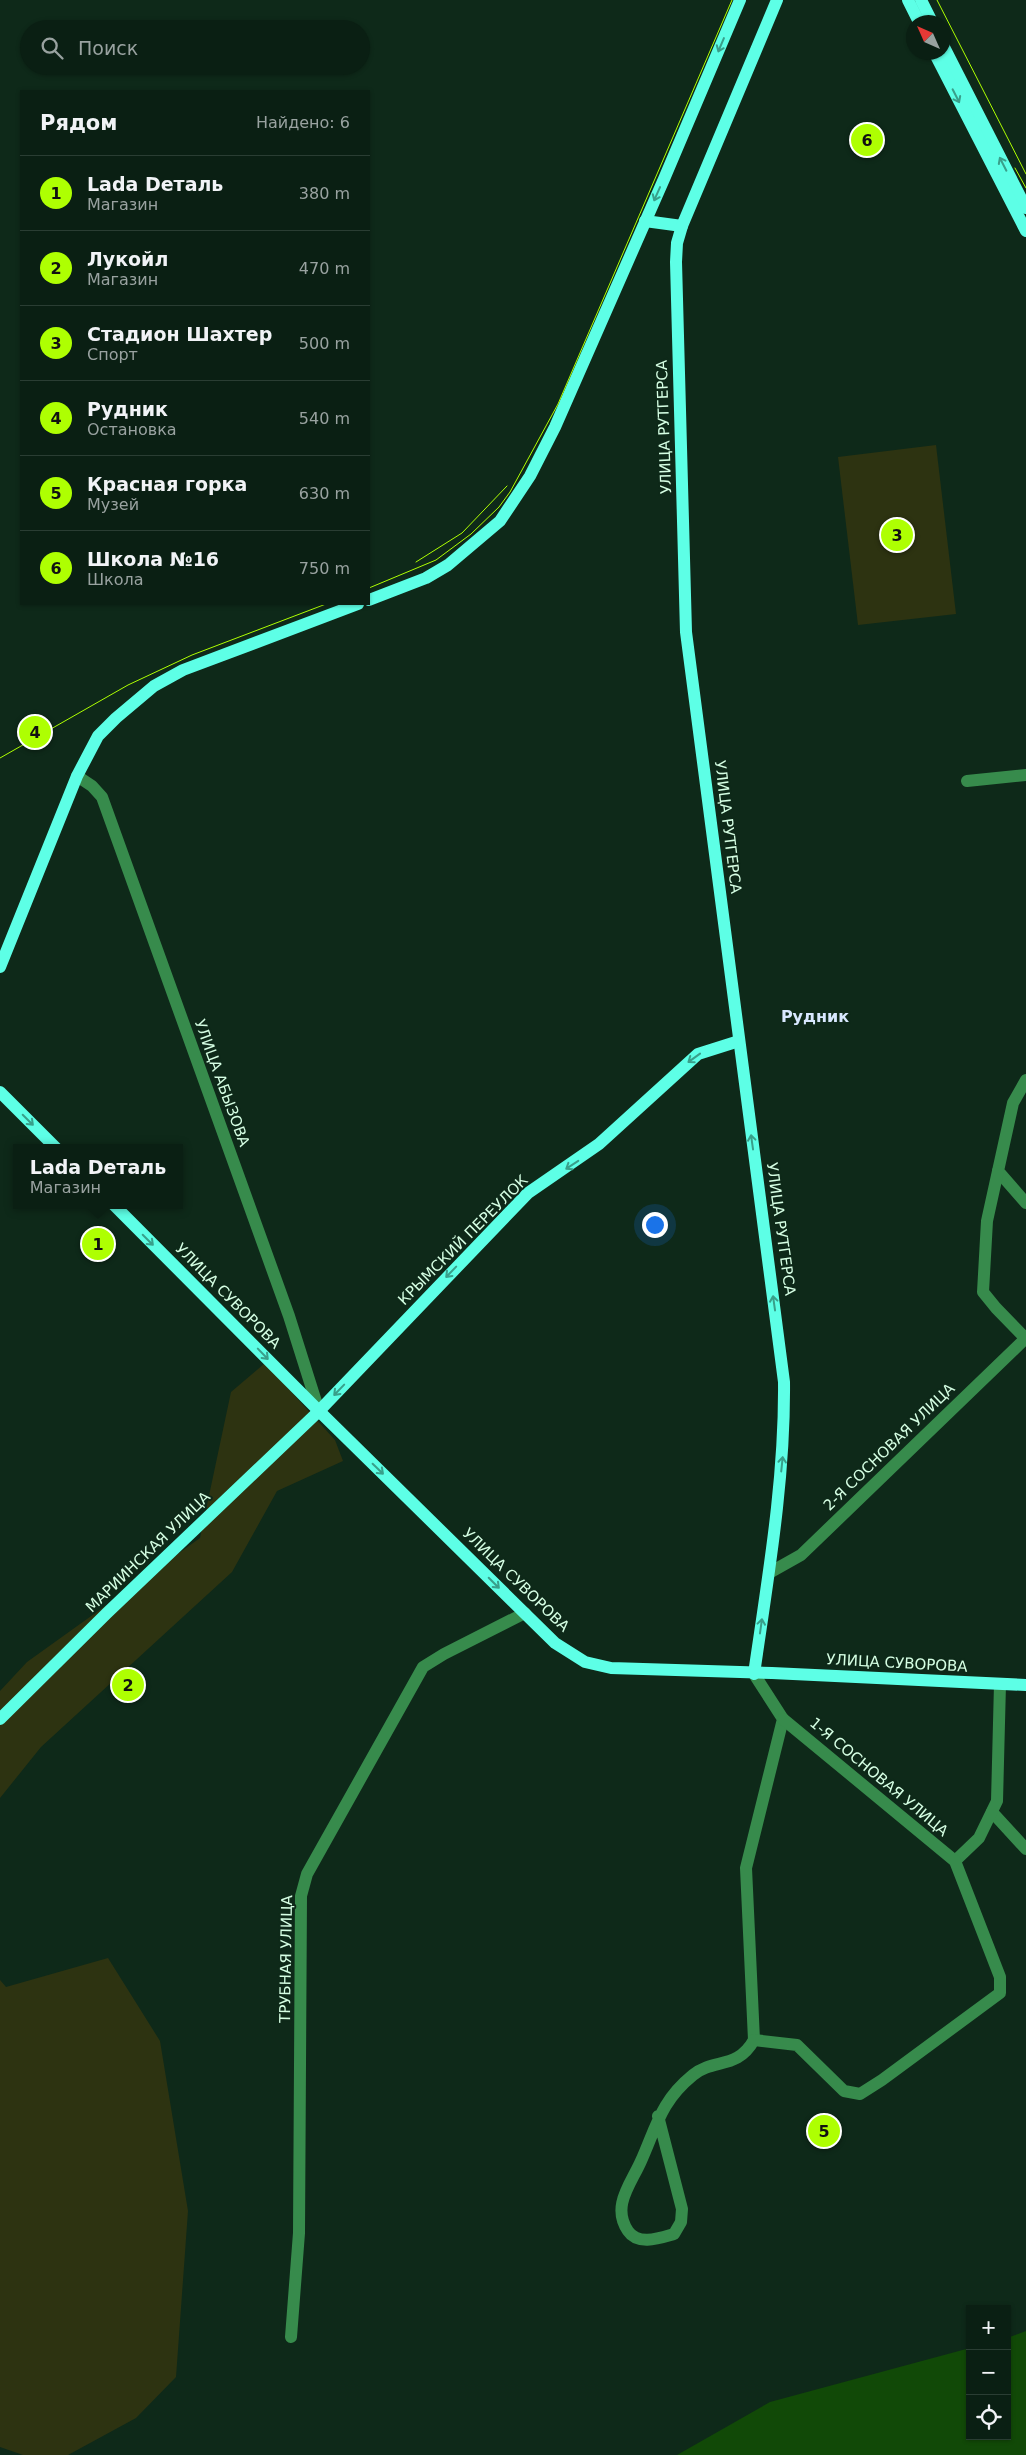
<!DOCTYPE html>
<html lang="ru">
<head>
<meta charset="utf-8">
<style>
	:root { --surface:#0a1f13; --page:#182c21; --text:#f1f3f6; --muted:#99a2a0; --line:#2a3d33; --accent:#aeff02 }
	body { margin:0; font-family:"DejaVu Sans",sans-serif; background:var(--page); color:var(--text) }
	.controls { position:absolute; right:15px; bottom:15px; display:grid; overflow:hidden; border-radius:0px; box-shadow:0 1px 4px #0004 }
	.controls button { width:45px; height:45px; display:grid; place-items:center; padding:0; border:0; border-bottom:1px solid var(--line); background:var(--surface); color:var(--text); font:25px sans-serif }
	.compass { position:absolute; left:906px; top:15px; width:45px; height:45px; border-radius:50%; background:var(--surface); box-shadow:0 1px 4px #0004; rotate:315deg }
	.you { position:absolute; left:654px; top:1224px; width:18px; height:18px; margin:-12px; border:4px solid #fff; border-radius:50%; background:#1a73e8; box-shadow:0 0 0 8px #1a73e833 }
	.badge { display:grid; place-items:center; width:32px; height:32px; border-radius:50%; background:var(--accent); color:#111; font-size:16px; font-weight:700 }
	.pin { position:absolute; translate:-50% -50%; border:2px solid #fff; box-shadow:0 1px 5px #0006 }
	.popup { position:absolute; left:13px; top:1144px; width:170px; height:65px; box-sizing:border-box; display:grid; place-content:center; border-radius:0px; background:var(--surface); filter:drop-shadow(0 1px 4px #0005); font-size:16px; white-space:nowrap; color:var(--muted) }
	.popup b { font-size:19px; color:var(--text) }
	.popup::after { content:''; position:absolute; left:50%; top:100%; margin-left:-10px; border:10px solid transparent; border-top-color:var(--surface) }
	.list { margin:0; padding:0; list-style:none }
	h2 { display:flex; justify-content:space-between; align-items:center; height:65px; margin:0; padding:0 20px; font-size:21px }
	h2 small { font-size:16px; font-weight:400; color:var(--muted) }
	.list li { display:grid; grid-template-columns:32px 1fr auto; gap:15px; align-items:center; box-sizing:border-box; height:75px; padding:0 20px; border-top:1px solid var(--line) }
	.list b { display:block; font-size:19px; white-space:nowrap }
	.list p { margin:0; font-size:16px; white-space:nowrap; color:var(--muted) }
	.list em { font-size:16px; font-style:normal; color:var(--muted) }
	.icon { flex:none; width:28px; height:28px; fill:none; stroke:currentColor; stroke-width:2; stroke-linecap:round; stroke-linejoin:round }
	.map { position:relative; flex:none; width:1026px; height:2455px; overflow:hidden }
	.search { position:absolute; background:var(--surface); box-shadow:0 1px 4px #0004; left:20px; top:20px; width:350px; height:55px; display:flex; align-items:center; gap:12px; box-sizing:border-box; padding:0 18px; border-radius:28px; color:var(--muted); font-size:19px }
	.panel { position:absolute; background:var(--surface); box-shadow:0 1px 4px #0004; left:20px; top:90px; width:350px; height:515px; border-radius:0px }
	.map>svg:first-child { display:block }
</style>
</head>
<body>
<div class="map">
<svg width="1026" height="2455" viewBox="0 0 1026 2455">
	<rect width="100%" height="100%" fill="#0e2919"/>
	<g fill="#2d3311">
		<polygon points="936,445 956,614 858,625 838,457"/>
		<polygon points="265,1363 335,1440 343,1461 277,1491 232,1572 41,1747 0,1798 0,1691 27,1662 200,1538 231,1392"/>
		<polygon points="108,1958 160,2041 188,2211 176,2377 136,2418 68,2455 23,2455 0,2447 0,1980 6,1987"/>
	</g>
	<polygon fill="#114907" points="1026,2331 1026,2455 677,2455 770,2402 970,2348 970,2436 1007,2436 1007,2338"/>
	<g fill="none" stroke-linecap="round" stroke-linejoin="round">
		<g stroke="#378b4c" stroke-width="12">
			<polyline points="77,776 92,786 102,797 289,1316 319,1411"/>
			<polyline points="967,781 1026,775"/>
			<polyline points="1026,1080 1013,1103 998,1171 1026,1203"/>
			<polyline points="998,1171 987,1221 983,1292 996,1308 1026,1339"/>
			<polyline points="769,1573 801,1555 1026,1338"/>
			<polyline points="992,1812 1026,1849"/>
			<polyline points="955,1861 979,1838 997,1801 1000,1684"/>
			<polyline points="754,2040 746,1868 783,1719 754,1674"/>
			<path d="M658,2116L682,2209L681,2222L674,2234C660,2238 638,2246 628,2231C611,2206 631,2184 641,2161C657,2125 661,2101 693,2075C714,2058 737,2070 754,2040L797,2045L844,2091L860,2094L882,2080L1000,1993V1977L955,1861L783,1719"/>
			<polyline points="291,2337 299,2233 301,1896 307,1874 423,1667 444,1654 525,1613"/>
		</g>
		<g stroke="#5dffe6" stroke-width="12">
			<polyline points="908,0 919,22"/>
			<polyline points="921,0 932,22"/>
			<polyline points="944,47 1026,208"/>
			<polyline points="934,52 1026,231"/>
			<polyline points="645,221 682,226"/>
			<polyline points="369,600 426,578 448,565 500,521 530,476 555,427 664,179 740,0"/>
			<polyline points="0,967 77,776 98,736 116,718 154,686 183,670 358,604"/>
			<polyline points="0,1092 56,1148"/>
			<polyline points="114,1205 319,1411 555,1643 585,1662 611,1668 772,1673 1026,1685"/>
			<path d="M754,1674C768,1577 785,1480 784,1382L686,632L676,262L677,243L682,226L777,0"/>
			<polyline points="0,1719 107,1613 319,1411 528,1193 599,1144 698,1054 739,1041"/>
		</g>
		<g stroke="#aeff02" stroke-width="1">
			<polyline points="937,0 1026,174"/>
			<polyline points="1015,168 1026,188"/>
			<polyline points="416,562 462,533 507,486"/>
			<polyline points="369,588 436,560 471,534 499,507 510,492 558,404 732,0"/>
			<polyline points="0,758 128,685 192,655 326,604"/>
		</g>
	</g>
	<defs><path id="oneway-shaft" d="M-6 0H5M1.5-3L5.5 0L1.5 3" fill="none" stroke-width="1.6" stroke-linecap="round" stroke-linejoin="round" transform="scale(1.25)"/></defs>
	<g stroke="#399f8a">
		<use href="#oneway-shaft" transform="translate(721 45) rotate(113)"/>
		<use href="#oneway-shaft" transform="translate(956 96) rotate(63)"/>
		<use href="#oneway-shaft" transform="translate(1003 164) rotate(-117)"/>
		<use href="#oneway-shaft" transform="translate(657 194) rotate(114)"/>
		<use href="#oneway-shaft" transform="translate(694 1058) rotate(144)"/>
		<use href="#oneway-shaft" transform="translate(28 1120) rotate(45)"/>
		<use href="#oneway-shaft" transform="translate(752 1142) rotate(-98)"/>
		<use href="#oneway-shaft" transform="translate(572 1165) rotate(147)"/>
		<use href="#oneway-shaft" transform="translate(148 1240) rotate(45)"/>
		<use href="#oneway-shaft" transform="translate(451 1272) rotate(134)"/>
		<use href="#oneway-shaft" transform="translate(774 1303) rotate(-98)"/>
		<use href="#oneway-shaft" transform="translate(263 1354) rotate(46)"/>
		<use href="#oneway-shaft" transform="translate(339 1390) rotate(134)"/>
		<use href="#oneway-shaft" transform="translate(782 1464) rotate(-84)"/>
		<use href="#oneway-shaft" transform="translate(378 1469) rotate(44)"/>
		<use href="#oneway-shaft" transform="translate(494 1583) rotate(45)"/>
		<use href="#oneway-shaft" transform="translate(761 1626) rotate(-82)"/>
	</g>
	<g text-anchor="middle" stroke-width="4" stroke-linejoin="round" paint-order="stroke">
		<g font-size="15" fill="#d6ffe4" stroke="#0e2919">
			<text transform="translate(664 427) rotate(-92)" y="5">УЛИЦА РУТГЕРСА</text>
			<text transform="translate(728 827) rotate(83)" y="5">УЛИЦА РУТГЕРСА</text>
			<text transform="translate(222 1083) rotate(70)" y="5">УЛИЦА АБЫЗОВА</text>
			<text transform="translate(781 1229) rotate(82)" y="5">УЛИЦА РУТГЕРСА</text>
			<text transform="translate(463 1240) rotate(-45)" y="5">КРЫМСКИЙ ПЕРЕУЛОК</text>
			<text transform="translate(228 1296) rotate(45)" y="5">УЛИЦА СУВОРОВА</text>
			<text transform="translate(889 1447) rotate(-44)" y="5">2-Я СОСНОВАЯ УЛИЦА</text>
			<text transform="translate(148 1552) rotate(-44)" y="5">МАРИИНСКАЯ УЛИЦА</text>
			<text transform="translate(516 1580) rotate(44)" y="5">УЛИЦА СУВОРОВА</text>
			<text transform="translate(897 1663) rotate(3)" y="5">УЛИЦА СУВОРОВА</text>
			<text transform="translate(879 1777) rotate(40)" y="5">1-Я СОСНОВАЯ УЛИЦА</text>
			<text transform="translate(286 1959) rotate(-89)" y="5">ТРУБНАЯ УЛИЦА</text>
		</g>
		<g font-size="16" font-weight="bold" fill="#d8e8ff" stroke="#0e2919">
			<text x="815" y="1022">Рудник</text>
		</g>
	</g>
</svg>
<div class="controls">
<button>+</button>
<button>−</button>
<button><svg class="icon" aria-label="locate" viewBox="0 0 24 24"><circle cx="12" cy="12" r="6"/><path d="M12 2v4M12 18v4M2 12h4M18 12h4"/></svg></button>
</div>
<svg class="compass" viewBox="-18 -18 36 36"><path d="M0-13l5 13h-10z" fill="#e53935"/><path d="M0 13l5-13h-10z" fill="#99a2a0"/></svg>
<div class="you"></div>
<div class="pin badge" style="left:98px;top:1244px">1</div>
<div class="popup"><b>Lada Dеталь</b>Магазин</div>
<div class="pin badge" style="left:128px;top:1685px">2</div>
<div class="pin badge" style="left:897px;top:535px">3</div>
<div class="pin badge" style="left:35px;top:732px">4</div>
<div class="pin badge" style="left:824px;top:2131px">5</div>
<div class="pin badge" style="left:867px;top:140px">6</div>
<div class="search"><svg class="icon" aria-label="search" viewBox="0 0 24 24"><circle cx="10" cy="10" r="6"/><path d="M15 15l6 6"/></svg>Поиск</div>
<section class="panel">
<h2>Рядом<small>Найдено: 6</small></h2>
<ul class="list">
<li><span class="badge">1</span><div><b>Lada Dеталь</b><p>Магазин</p></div><em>380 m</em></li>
<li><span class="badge">2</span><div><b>Лукойл</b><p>Магазин</p></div><em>470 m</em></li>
<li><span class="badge">3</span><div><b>Стадион Шахтер</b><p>Спорт</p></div><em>500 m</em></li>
<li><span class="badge">4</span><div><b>Рудник</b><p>Остановка</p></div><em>540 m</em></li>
<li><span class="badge">5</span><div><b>Красная горка</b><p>Музей</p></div><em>630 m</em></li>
<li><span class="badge">6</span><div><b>Школа №16</b><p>Школа</p></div><em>750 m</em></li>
</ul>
</section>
</div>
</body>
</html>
